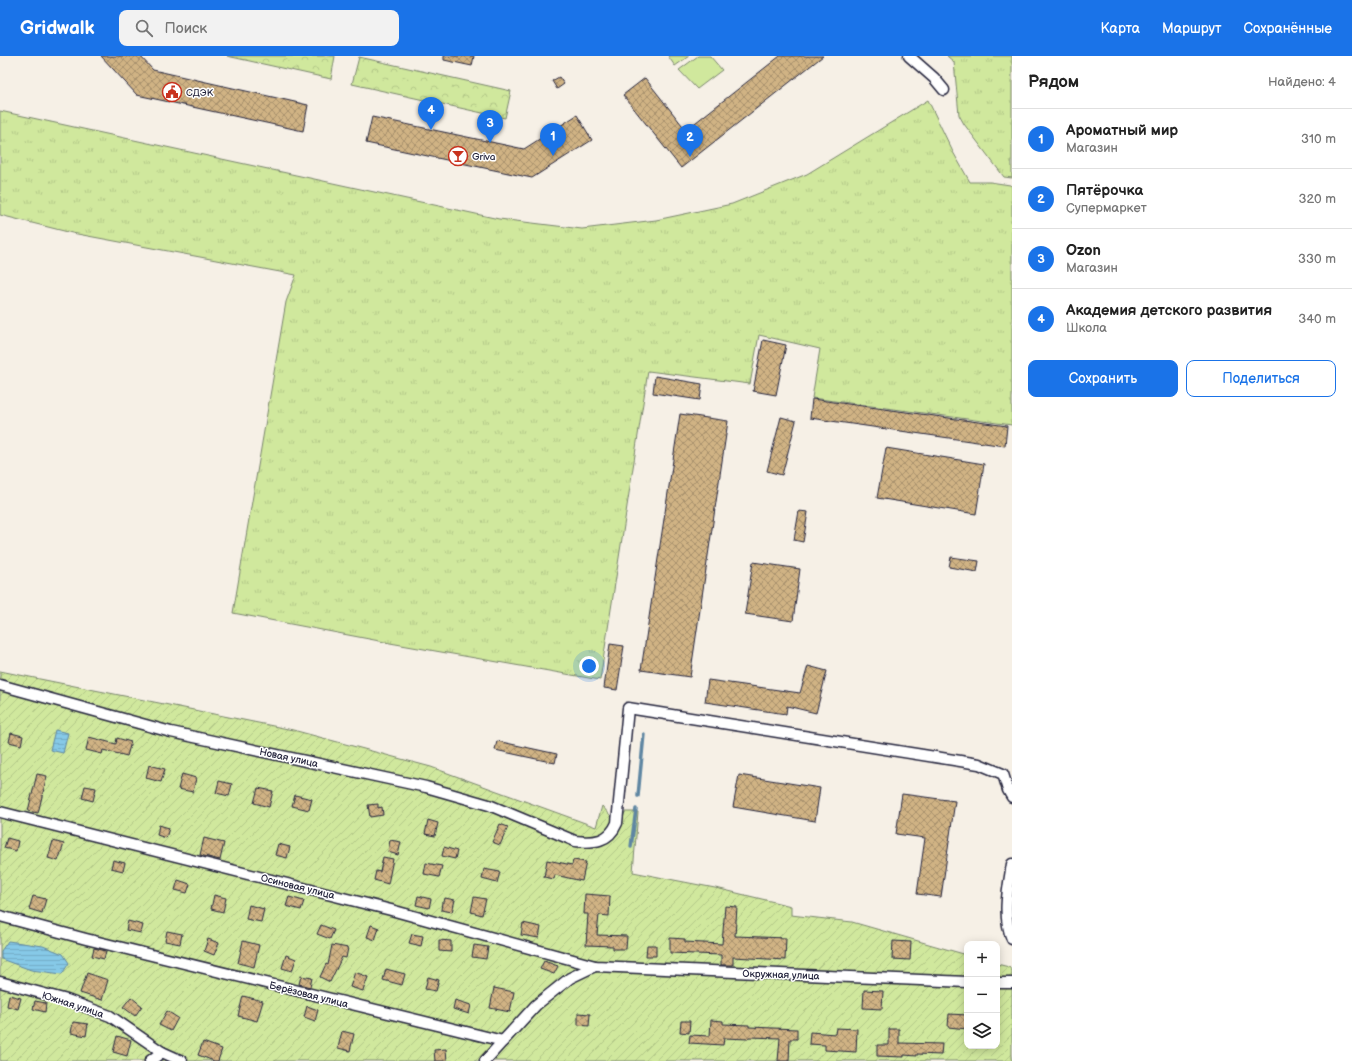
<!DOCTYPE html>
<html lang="ru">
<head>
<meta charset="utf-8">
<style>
	:root { --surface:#fff; --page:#f2f2f2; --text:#222; --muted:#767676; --line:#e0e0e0; --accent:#1a73e8 }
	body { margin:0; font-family:"Balsamiq Sans",sans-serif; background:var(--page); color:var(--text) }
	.controls { position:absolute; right:12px; bottom:12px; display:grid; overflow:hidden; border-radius:8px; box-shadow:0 2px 10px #0003 }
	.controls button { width:36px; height:36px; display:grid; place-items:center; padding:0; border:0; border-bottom:1px solid var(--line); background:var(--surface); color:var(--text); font:20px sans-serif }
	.you { position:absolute; left:589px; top:610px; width:14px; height:14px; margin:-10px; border:3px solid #fff; border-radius:50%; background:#1a73e8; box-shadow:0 0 0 6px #1a73e833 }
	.badge { display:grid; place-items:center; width:26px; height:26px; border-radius:50%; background:var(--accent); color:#fff; font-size:13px; font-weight:700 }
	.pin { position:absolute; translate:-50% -33px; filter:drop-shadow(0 1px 2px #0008) }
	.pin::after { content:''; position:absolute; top:21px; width:14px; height:12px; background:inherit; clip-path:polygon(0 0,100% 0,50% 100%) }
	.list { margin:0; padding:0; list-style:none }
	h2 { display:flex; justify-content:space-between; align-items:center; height:52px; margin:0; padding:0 16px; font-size:17px }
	h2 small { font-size:13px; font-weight:400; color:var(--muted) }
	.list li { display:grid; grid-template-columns:26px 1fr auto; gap:12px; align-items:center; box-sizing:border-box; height:60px; padding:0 16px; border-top:1px solid var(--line) }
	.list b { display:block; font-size:15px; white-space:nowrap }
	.list p { margin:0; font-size:13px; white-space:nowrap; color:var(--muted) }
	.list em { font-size:13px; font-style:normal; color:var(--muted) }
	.actions { display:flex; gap:8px; padding:12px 16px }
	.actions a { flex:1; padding:9px 0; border:1px solid var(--accent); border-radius:8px; text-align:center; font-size:14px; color:var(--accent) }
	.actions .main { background:var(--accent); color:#fff }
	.icon { flex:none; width:22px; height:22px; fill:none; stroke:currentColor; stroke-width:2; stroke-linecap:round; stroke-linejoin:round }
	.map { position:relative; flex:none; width:1012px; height:1005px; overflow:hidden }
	header { display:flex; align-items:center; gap:24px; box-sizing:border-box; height:56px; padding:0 20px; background:var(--accent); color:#fff }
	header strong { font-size:19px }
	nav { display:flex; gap:22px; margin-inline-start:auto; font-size:14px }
	.search { width:280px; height:36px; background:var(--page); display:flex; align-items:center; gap:10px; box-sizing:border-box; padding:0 14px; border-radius:8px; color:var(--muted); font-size:15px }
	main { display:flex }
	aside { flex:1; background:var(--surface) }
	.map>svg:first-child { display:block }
</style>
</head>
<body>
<header>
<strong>Gridwalk</strong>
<div class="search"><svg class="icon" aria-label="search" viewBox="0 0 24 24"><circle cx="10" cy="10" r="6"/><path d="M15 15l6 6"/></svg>Поиск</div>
<nav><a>Карта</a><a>Маршрут</a><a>Сохранённые</a></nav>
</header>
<main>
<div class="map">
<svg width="1012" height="1005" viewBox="0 0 1012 1005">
	<defs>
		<pattern id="grass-tufts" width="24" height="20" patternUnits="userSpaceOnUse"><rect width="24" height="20" fill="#d0e89d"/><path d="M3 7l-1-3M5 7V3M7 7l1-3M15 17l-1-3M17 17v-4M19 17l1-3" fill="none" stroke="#b2c788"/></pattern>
		<pattern id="park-crowns" width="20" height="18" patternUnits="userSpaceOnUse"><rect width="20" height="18" fill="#d0e89d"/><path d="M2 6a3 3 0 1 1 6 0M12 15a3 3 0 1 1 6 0" fill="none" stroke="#b2c788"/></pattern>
		<pattern id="garden-furrows" width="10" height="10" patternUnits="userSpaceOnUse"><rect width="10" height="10" fill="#d0e89d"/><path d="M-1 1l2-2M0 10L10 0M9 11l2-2" fill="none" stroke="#b2c788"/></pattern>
		<pattern id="water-rules" width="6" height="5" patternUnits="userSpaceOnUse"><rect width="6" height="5" fill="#86c9e7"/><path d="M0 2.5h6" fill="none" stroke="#73acc7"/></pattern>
		<pattern id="building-cross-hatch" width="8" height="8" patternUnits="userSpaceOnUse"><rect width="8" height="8" fill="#d0b384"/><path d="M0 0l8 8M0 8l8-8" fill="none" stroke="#a8916d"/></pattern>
	</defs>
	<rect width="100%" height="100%" fill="#f6f0e6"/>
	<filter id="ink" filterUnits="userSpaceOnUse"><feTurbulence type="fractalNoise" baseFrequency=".025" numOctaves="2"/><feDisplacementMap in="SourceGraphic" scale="8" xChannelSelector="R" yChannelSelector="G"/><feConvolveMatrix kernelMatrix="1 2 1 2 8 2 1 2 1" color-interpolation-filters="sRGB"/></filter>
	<g filter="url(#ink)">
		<g fill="url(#grass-tufts)" stroke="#79856c">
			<polygon points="947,0 1012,0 1012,122 1004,121 964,68 959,59 954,6"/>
			<polygon points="928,44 953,96 970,126 990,126 1010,129 1012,131 1012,369 812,342 820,293 759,279 750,328 648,315 600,624 390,587 233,557 286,246 296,219 72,177 0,159 0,55 499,163 582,173 656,164 732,148 807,118"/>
		</g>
		<g fill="url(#park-crowns)" stroke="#79856c">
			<polygon points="227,0 335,0 331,23"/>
			<polygon points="668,0 689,0 675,10"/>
			<polygon points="359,1 511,35 505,62 352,28"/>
		</g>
		<polygon fill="url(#garden-furrows)" stroke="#79856c" points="0,615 293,674 431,711 596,771 602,750 620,770 625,756 638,756 633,816 720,833 791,850 791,859 852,866 967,899 967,990 997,990 997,908 1009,911 1012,915 1012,1005 0,1005"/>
		<polygon fill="#d0e89d" stroke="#79856c" points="698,0 710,0 722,14 697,33 679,14"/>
		<g fill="url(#water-rules)" stroke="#5e86a2">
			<polygon points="55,674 68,677 63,697 50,694"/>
			<polygon points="8,885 43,890 63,898 69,907 62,918 31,914 1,903 1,895"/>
		</g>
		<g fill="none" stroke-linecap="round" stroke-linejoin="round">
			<g stroke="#5e86a2" stroke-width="3.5">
				<polyline points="638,740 644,678"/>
				<polyline points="631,791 636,753"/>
			</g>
		</g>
		<g fill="url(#building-cross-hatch)" stroke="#22223b">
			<polygon points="101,0 140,0 153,14 308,49 303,75 137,39"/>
			<polygon points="444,0 474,0 472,10 444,4"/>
			<polygon points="780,0 823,0 681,112 623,39 645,22 686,74"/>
			<polygon points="559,21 564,28 557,33 552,25"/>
			<polygon points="577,59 592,84 532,122 366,87 372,61 524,93"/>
			<polygon points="763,284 786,289 776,339 753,335"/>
			<polygon points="655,320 702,328 700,344 653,337"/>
			<polygon points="812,343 1007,370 1005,390 810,362"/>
			<polygon points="680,358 728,365 690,621 641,614"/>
			<polygon points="781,361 796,365 782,419 767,415"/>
			<polygon points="886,392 984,408 976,458 877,442"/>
			<polygon points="799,455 808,456 803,486 794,484"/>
			<polygon points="951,501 979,505 977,516 949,511"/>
			<polygon points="753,506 800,513 793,565 745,558"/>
			<polygon points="610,588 624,590 617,634 604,632"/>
			<polygon points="808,610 827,615 816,657 787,650 786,658 705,646 708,624 800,637"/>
			<polygon points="11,677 23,680 21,689 9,686"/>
			<polygon points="89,681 116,688 117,682 131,686 127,700 103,694 102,698 86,694"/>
			<polygon points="497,685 557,698 555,707 495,694"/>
			<polygon points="149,709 165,713 161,726 146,722"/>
			<polygon points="37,718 47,720 38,757 28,755"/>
			<polygon points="182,718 196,722 193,736 178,733"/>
			<polygon points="739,719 820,732 815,765 733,751"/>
			<polygon points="219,725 232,728 229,740 216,737"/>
			<polygon points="85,730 96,732 93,745 82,742"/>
			<polygon points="258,732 273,735 269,751 254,747"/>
			<polygon points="902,738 955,745 941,841 917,838 925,782 896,778"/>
			<polygon points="295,739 312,743 309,754 292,750"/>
			<polygon points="378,748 378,752 382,751 383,759 370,761 368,749"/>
			<polygon points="428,764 438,767 435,780 425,778"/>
			<polygon points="500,768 508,771 500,789 492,786"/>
			<polygon points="159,769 169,772 166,782 157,779"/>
			<polygon points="7,782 18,785 16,795 4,792"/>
			<polygon points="204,782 224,787 220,804 200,799"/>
			<polygon points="390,784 401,786 398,799 388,796"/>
			<polygon points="53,785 64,788 58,805 48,802"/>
			<polygon points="278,788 290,791 287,802 275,799"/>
			<polygon points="444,791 457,795 455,803 442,800"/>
			<polygon points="383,801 393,803 388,828 374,824 376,815 380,816"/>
			<polygon points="113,804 125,807 123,815 111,812"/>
			<polygon points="547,804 572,809 573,804 586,806 582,825 555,819 554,823 544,821"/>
			<polygon points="426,807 442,810 439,821 424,818"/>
			<polygon points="484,813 500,816 497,827 482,823"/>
			<polygon points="178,824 190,828 187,837 175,834"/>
			<polygon points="585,838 610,840 609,860 599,859 597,879 627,880 626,893 613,893 613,890 586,889 588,858 584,858"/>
			<polygon points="214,839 226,842 223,856 211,853"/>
			<polygon points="33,840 46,843 42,857 29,853"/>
			<polygon points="418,840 431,843 429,852 416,849"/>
			<polygon points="289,841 304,845 301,854 286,850"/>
			<polygon points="474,841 486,843 482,859 471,856"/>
			<polygon points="445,842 455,844 452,856 441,854 442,846 444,846"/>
			<polygon points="249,849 264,853 261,866 246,863"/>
			<polygon points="725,850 737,851 735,880 786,882 785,904 733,901 733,909 721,909 721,899 670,897 670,882 685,883 685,886 722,888"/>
			<polygon points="128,865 143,869 141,877 126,874"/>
			<polygon points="523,867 541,871 539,882 521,879"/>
			<polygon points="321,869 334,874 330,883 317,878"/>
			<polygon points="371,869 379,872 375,884 367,881"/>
			<polygon points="167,875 182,878 180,888 165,885"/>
			<polygon points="412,878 423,880 421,890 409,887"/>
			<polygon points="208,883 219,887 214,899 204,895"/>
			<polygon points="439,884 451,885 451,896 439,895"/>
			<polygon points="243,885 259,889 254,911 238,907"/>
			<polygon points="893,885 911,886 910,904 892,903"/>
			<polygon points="332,889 348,892 346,902 342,901 330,926 320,921 326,908 328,909"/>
			<polygon points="474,889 488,891 486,903 472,901"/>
			<polygon points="647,889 656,889 656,900 646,900"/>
			<polygon points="94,892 106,895 104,903 92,900"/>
			<polygon points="286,899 296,903 292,915 282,912"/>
			<polygon points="544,905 558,910 554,918 540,913"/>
			<polygon points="386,913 405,918 402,929 383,924"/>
			<polygon points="355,916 368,921 363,935 350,931"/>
			<polygon points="87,917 108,924 102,944 80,937"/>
			<polygon points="301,920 312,922 310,931 299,928"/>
			<polygon points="428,921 439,924 436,935 425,933"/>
			<polygon points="494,932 514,936 510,956 490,952"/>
			<polygon points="864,934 883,935 882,953 863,952"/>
			<polygon points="9,939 21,942 18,953 7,950"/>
			<polygon points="243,940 263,945 257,965 238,960"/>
			<polygon points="131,941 142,950 135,960 123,951"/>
			<polygon points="455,944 471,949 469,958 453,953"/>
			<polygon points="35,945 46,947 45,956 33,953"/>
			<polygon points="307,950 318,954 315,965 304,961"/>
			<polygon points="167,955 178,962 171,975 159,969"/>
			<polygon points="578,957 590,958 589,970 578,969"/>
			<polygon points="949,958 967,959 967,973 948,971"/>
			<polygon points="711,964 723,965 723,968 749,969 749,971 797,973 797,983 790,983 789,1005 778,1005 780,982 749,981 748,983 724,982 723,989 689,987 690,979 710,980"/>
			<polygon points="681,965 690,965 689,977 680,976"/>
			<polygon points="73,966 88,968 86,980 71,977"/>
			<polygon points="836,972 857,973 856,996 825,994 825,989 809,988 810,976 835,978"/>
			<polygon points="889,973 899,973 899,987 942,988 941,999 917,998 917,1000 904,999 904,1001 877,1000 877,989 889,989"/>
			<polygon points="342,975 354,978 350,995 338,992"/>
			<polygon points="117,980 131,984 127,1000 113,996"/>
			<polygon points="203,986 222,993 218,1005 214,1005 198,999"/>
			<polygon points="446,993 447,1005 435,1005 434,994"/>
		</g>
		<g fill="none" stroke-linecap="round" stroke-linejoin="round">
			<g stroke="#22223b" stroke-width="13">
				<g id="street">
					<polyline points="909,0 934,22 944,34"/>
					<path d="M0,629L171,676L426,731L489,749L575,785C594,787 609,786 617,767L628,652L979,708L1003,718L1008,734L1012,741"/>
					<polyline points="0,756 391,854 595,910 967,926"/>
					<path d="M1012,808C1008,833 1002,859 1012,883"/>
					<polyline points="0,860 86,883 503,985 536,949 570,922 595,910"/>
					<polyline points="0,926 67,944 110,960 162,996 182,1005"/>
					<polyline points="997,927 1012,927"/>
					<polyline points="150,1005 162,996"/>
					<polyline points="485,1005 503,985"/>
				</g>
			</g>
			<use href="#street" stroke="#fff" stroke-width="10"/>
		</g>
	</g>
	<defs>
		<g id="civic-ring" transform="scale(1)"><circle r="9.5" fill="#fff" stroke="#c8321e" stroke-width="1.5"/><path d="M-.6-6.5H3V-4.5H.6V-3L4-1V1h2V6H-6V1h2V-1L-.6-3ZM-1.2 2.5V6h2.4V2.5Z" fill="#c8321e"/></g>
		<g id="bar-ring" transform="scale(1)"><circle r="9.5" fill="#fff" stroke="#c8321e" stroke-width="1.5"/><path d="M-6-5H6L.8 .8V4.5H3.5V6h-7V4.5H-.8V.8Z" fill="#c8321e"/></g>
	</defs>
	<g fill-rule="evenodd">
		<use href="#civic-ring" x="172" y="36"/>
		<use href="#bar-ring" x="458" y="100"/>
	</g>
	<g text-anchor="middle" stroke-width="3" stroke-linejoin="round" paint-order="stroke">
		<g font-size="10" fill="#22223b" stroke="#fff" text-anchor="start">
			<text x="186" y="40">СДЭК</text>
			<text x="472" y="104">Griva</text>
		</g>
		<g font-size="10" fill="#22223b" stroke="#fff">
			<text transform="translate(289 701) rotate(12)" y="4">Новая улица</text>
			<text transform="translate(298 830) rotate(14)" y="4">Осиновая улица</text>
			<text transform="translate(781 918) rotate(2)" y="4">Окружная улица</text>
			<text transform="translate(309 938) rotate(14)" y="4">Берёзовая улица</text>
			<text transform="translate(73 948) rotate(18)" y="4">Южная улица</text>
		</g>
	</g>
</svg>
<div class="controls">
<button>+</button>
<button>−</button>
<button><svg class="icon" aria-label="layers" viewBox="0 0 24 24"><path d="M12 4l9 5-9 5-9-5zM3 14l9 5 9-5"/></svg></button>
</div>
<div class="you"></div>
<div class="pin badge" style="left:553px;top:100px">1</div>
<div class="pin badge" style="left:690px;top:101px">2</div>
<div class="pin badge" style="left:490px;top:87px">3</div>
<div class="pin badge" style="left:431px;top:74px">4</div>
</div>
<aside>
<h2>Рядом<small>Найдено: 4</small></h2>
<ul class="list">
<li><span class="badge">1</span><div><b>Ароматный мир</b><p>Магазин</p></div><em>310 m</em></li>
<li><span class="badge">2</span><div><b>Пятёрочка</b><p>Супермаркет</p></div><em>320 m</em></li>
<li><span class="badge">3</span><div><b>Ozon</b><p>Магазин</p></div><em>330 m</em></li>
<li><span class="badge">4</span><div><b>Академия детского развития</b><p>Школа</p></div><em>340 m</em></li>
</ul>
<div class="actions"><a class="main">Сохранить</a><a>Поделиться</a></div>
</aside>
</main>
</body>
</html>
